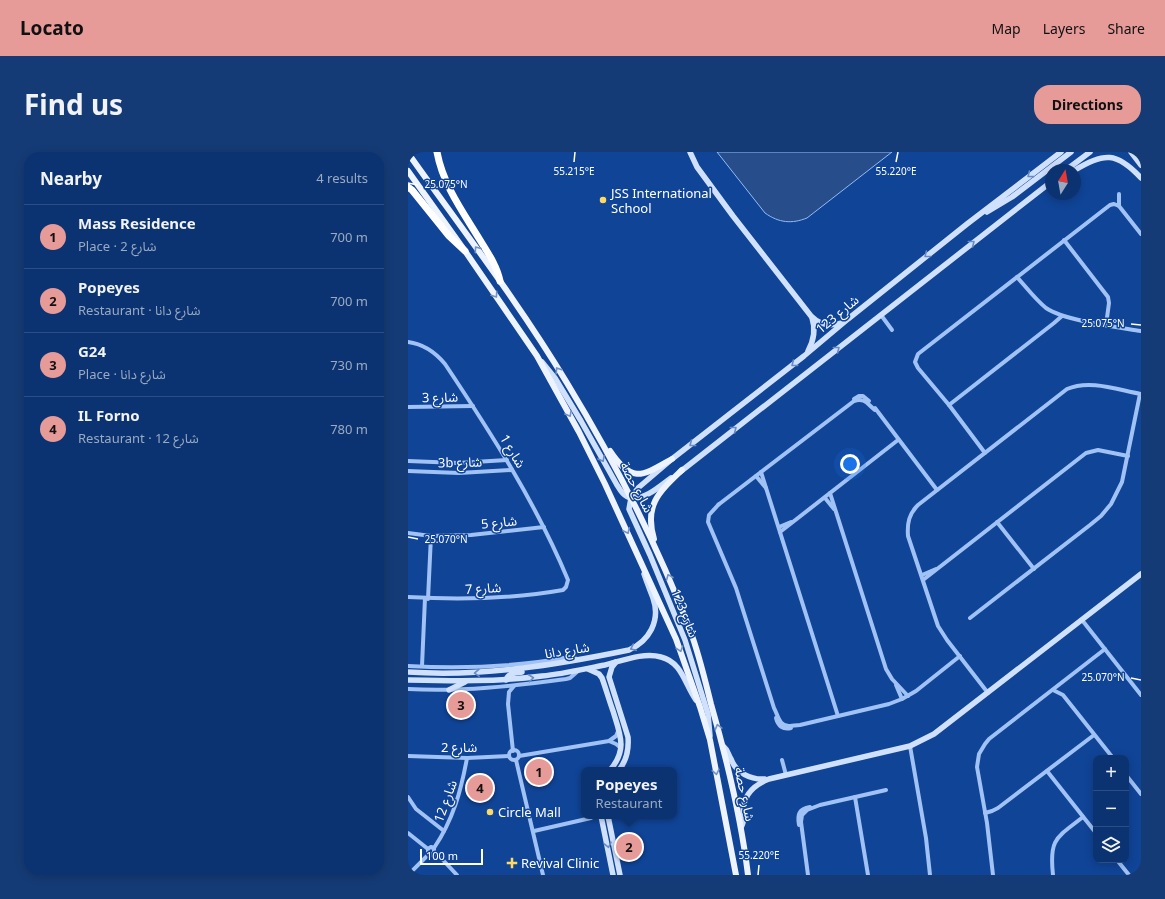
<!DOCTYPE html>
<html lang="en">
<head>
<meta charset="utf-8">
<style>
	:root { --surface:#0c3371; --page:#153b76; --text:#f1f3f6; --muted:#9aaac3; --line:#2c4e84; --accent:#e69b98 }
	body { margin:0; font-family:"Noto Sans","Noto Sans Arabic",sans-serif; background:var(--page); color:var(--text) }
	.controls { position:absolute; right:12px; bottom:12px; display:grid; overflow:hidden; border-radius:8px; box-shadow:0 2px 10px #0003 }
	.controls button { width:36px; height:36px; display:grid; place-items:center; padding:0; border:0; border-bottom:1px solid var(--line); background:var(--surface); color:var(--text); font:20px sans-serif }
	.compass { position:absolute; left:637px; top:12px; width:36px; height:36px; border-radius:50%; background:var(--surface); box-shadow:0 2px 10px #0003; rotate:11deg }
	.scale { position:absolute; left:12px; bottom:10px; width:63px; box-sizing:border-box; padding-left:4px; border:2px solid #fff; border-top:0; font-size:11px; line-height:14px; white-space:nowrap; color:#fff; -webkit-text-stroke:3px #104497; paint-order:stroke }
	.you { position:absolute; left:442px; top:312px; width:14px; height:14px; margin:-10px; border:3px solid #fff; border-radius:50%; background:#1a73e8; box-shadow:0 0 0 6px #1a73e833 }
	.badge { display:grid; place-items:center; width:26px; height:26px; border-radius:50%; background:var(--accent); color:#111; font-size:13px; font-weight:700 }
	.pin { position:absolute; translate:-50% -50%; border:2px solid #fff; box-shadow:0 1px 4px #0006 }
	.popup { position:absolute; left:173px; top:615px; width:96px; height:52px; box-sizing:border-box; display:grid; place-content:center; border-radius:8px; background:var(--surface); filter:drop-shadow(0 1px 3px #0005); font-size:13px; white-space:nowrap; color:var(--muted) }
	.popup b { font-size:15px; color:var(--text) }
	.popup::after { content:''; position:absolute; left:50%; top:100%; margin-left:-8px; border:8px solid transparent; border-top-color:var(--surface) }
	.list { margin:0; padding:0; list-style:none }
	h2 { display:flex; justify-content:space-between; align-items:center; height:52px; margin:0; padding:0 16px; font-size:17px }
	h2 small { font-size:13px; font-weight:400; color:var(--muted) }
	.list li { display:grid; grid-template-columns:26px 1fr auto; gap:12px; align-items:center; box-sizing:border-box; height:64px; padding:0 16px; border-top:1px solid var(--line) }
	.list b { display:block; font-size:15px; white-space:nowrap }
	.list p { margin:0; font-size:13px; white-space:nowrap; color:var(--muted) }
	.list em { font-size:13px; font-style:normal; color:var(--muted) }
	.icon { flex:none; width:22px; height:22px; fill:none; stroke:currentColor; stroke-width:2; stroke-linecap:round; stroke-linejoin:round }
	.map { position:relative; flex:none; width:733px; height:723px; overflow:hidden; border-radius:16px }
	header { display:flex; align-items:center; gap:24px; box-sizing:border-box; height:56px; padding:0 20px; background:var(--accent); color:#111 }
	header strong { font-size:19px }
	nav { display:flex; gap:22px; margin-inline-start:auto; font-size:14px }
	.intro { display:flex; align-items:center; justify-content:space-between; box-sizing:border-box; height:96px; padding:0 24px }
	h1 { margin:0; font-size:28px }
	.button { padding:10px 18px; border-radius:16px; background:var(--accent); color:#111; font-size:14px; font-weight:700 }
	main { display:flex; gap:24px; padding:0 24px }
	aside { flex:1; background:var(--surface); border-radius:16px; box-shadow:0 2px 10px #0003 }
	.map>svg:first-child { display:block }
</style>
</head>
<body>
<header>
<strong>Locato</strong>
<nav><a>Map</a><a>Layers</a><a>Share</a></nav>
</header>
<div class="intro"><h1>Find us</h1><a class="button">Directions</a></div>
<main>
<aside>
<h2>Nearby<small>4 results</small></h2>
<ul class="list">
<li><span class="badge">1</span><div><b>Mass Residence</b><p>Place · شارع 2</p></div><em>700 m</em></li>
<li><span class="badge">2</span><div><b>Popeyes</b><p>Restaurant · شارع دانا</p></div><em>700 m</em></li>
<li><span class="badge">3</span><div><b>G24</b><p>Place · شارع دانا</p></div><em>730 m</em></li>
<li><span class="badge">4</span><div><b>IL Forno</b><p>Restaurant · شارع 12</p></div><em>780 m</em></li>
</ul>
</aside>
<div class="map">
<svg width="733" height="723" viewBox="0 0 733 723">
	<rect width="100%" height="100%" fill="#104497"/>
	<path fill="#274d8b" stroke="#92bcf8" d="M309,0H484L399,66C384,72 371,71 357,61Z"/>
	<g fill="none" stroke-linecap="round" stroke-linejoin="round">
		<g stroke="#a0c2f4" stroke-width="4">
			<polyline points="711,54 711,42"/>
			<polyline points="656,88 700,145 701,151 698,173"/>
			<path d="M609,125C618,135 627,147 638,156C657,169 709,175 733,179"/>
			<polyline points="473,163 484,178"/>
			<path d="M0,190C16,192 27,200 37,212C83,281 128,351 160,428L158,435L155,438C104,447 52,448 0,445"/>
			<polyline points="446,247 451,244 455,244 461,249"/>
			<polyline points="541,253 646,171 654,164"/>
			<polyline points="0,255 65,254"/>
			<polyline points="467,256 529,338"/>
			<polyline points="577,301 541,253 510,216 507,210 510,202 702,53 706,52 711,54 733,82"/>
			<polyline points="0,309 50,311 99,308"/>
			<polyline points="0,319 51,321 104,318"/>
			<polyline points="353,320 430,564"/>
			<polyline points="348,324 358,336"/>
			<polyline points="422,341 478,517 484,527 500,544"/>
			<polyline points="417,346 426,357"/>
			<path d="M311,352L301,363L300,370L328,436L366,556C370,563 371,575 382,574C385,574 388,573 392,573L481,552L494,547L508,539L552,504"/>
			<path d="M310,353L446,249C457,245 460,253 467,258"/>
			<polyline points="589,370 626,417"/>
			<polyline points="371,375 383,370"/>
			<polyline points="372,380 490,288"/>
			<polyline points="0,381 23,384 63,383 136,375"/>
			<polyline points="514,423 528,417"/>
			<polyline points="515,428 678,301 690,298 720,304"/>
			<polyline points="20,447 23,384"/>
			<polyline points="562,466 682,373 693,364 703,352 714,330 732,242"/>
			<polyline points="674,468 733,543"/>
			<path d="M0,514C54,517 108,515 162,505L169,507"/>
			<polyline points="14,514 17,446"/>
			<polyline points="488,533 494,547"/>
			<path d="M0,537C53,540 106,534 158,527L162,526L170,519"/>
			<polyline points="645,538 655,543 705,606"/>
			<path d="M580,541L539,488L530,474L500,384C499,371 501,362 510,353L659,237C682,227 710,238 733,242"/>
			<path d="M368,566C370,574 375,578 383,576"/>
			<polyline points="201,589 208,592 213,596"/>
			<polyline points="502,594 518,686 522,723"/>
			<circle cx="106" cy="603" r="5"/>
			<polyline points="105,599 100,552 101,540 106,534"/>
			<polyline points="0,604 59,606 101,604"/>
			<polyline points="111,604 201,589 208,584 211,577"/>
			<polyline points="108,608 135,723"/>
			<polyline points="374,608 378,623"/>
			<polyline points="639,619 688,681"/>
			<polyline points="718,623 733,642"/>
			<polyline points="0,645 8,657 36,679"/>
			<polyline points="447,645 460,723"/>
			<polyline points="577,661 584,659 590,656 686,583"/>
			<path d="M391,673C389,662 391,657 402,655"/>
			<polyline points="126,679 183,666 185,664"/>
			<polyline points="0,681 20,697"/>
			<path d="M26,696C45,668 53,639 59,606"/>
			<polyline points="26,701 26,696 23,695 20,697 20,701 23,703 26,701 34,707 49,723"/>
			<polyline points="709,708 721,723"/>
			<polyline points="0,723 21,702"/>
			<polyline points="400,723 393,670 394,663 399,658 412,653 478,638"/>
			<polyline points="585,723 579,671 569,615 571,602 577,592 581,587 697,497"/>
			<path d="M645,723C641,687 648,686 675,665"/>
		</g>
		<g stroke="#d0e1fd" stroke-width="5.5">
			<path d="M282,0L289,15L325,64L403,164C411,172 422,175 433,171"/>
			<polyline points="723,0 733,13"/>
			<polyline points="658,18 682,0"/>
			<path d="M667,18C696,0 709,0 733,26"/>
			<polyline points="579,60 604,45 663,0"/>
			<path d="M400,199C406,188 408,178 404,166"/>
			<path d="M134,210L147,226L173,269L209,333C212,338 216,345 223,346C237,348 252,334 263,326"/>
			<polyline points="272,320 643,30"/>
			<path d="M208,510L204,515L201,525L220,585C221,598 219,608 211,618"/>
			<path d="M180,517L191,522L194,526C198,537 201,548 205,559C212,582 220,598 202,618"/>
			<path d="M0,520C75,525 148,513 221,498C241,489 253,469 245,446C242,438 239,431 236,422"/>
			<path d="M0,528C45,529 89,530 134,524C155,522 176,517 197,513C214,509 235,500 253,505C274,510 277,533 288,548"/>
			<path d="M98,528C100,521 107,521 114,520"/>
			<polyline points="41,538 57,530"/>
			<polyline points="302,584 300,562 277,488 242,403 221,357 223,346 230,336 264,307 396,204 440,167 559,72 653,0"/>
			<path d="M315,594C320,598 320,602 323,607C328,621 343,628 357,627"/>
			<polyline points="193,664 205,723"/>
			<polyline points="200,664 212,723"/>
			<path d="M333,675C337,670 335,666 335,660C335,643 346,633 361,627L502,594L526,582L733,422"/>
		</g>
		<g stroke="#edf3ff" stroke-width="6">
			<path d="M0,1C54,77 111,151 159,231C207,310 249,392 282,478C291,502 297,528 303,552C319,608 333,665 340,723"/>
			<polyline points="0,19 57,99 129,204 171,280 197,332 268,487 292,555 302,588 328,723"/>
			<path d="M202,299C224,332 234,324 264,307"/>
			<path d="M246,387C236,353 251,340 274,318"/>
		</g>
		<g stroke="#fff" stroke-width="7">
			<path d="M29,0C35,33 55,60 72,88C80,101 89,114 92,129"/>
			<polyline points="0,35 4,38 41,84 57,99"/>
		</g>
	</g>
	<defs><path id="oneway-chevron" d="M-2-3.5L2.5 0L-2 3.5" fill="none" stroke-width="1.6" stroke-linecap="round" stroke-linejoin="round"/></defs>
	<g stroke="#668bc5">
		<use href="#oneway-chevron" transform="translate(622 23) rotate(143)"/>
		<use href="#oneway-chevron" transform="translate(564 91) rotate(-38)"/>
		<use href="#oneway-chevron" transform="translate(519 103) rotate(142)"/>
		<use href="#oneway-chevron" transform="translate(429 197) rotate(-38)"/>
		<use href="#oneway-chevron" transform="translate(386 212) rotate(142)"/>
		<use href="#oneway-chevron" transform="translate(326 277) rotate(-38)"/>
		<use href="#oneway-chevron" transform="translate(284 292) rotate(142)"/>
		<use href="#oneway-chevron" transform="translate(194 307) rotate(61)"/>
		<use href="#oneway-chevron" transform="translate(225 496) rotate(155)"/>
		<use href="#oneway-chevron" transform="translate(69 521) rotate(177)"/>
		<use href="#oneway-chevron" transform="translate(123 526) rotate(-6)"/>
		<use href="#oneway-chevron" transform="translate(200 693) rotate(78)"/>
	</g>
	<g stroke="#7393c6">
		<use href="#oneway-chevron" transform="translate(69 97) rotate(-126)"/>
		<use href="#oneway-chevron" transform="translate(87 143) rotate(56)"/>
		<use href="#oneway-chevron" transform="translate(150 218) rotate(-123)"/>
		<use href="#oneway-chevron" transform="translate(161 262) rotate(61)"/>
		<use href="#oneway-chevron" transform="translate(219 379) rotate(65)"/>
		<use href="#oneway-chevron" transform="translate(261 425) rotate(-112)"/>
		<use href="#oneway-chevron" transform="translate(272 497) rotate(71)"/>
		<use href="#oneway-chevron" transform="translate(310 575) rotate(-105)"/>
		<use href="#oneway-chevron" transform="translate(308 620) rotate(79)"/>
	</g>
	<path fill="none" stroke="#fff" stroke-width="1.5" d="M166,10L167,0M488,10L490,0M0,31L10,33M723,172L733,173M0,385L10,387M723,526L733,528M350,723L351,713"/>
	<g fill="#ffda63" stroke="#104497" stroke-width="1.5">
		<circle cx="195" cy="48" r="4"/>
		<circle cx="82" cy="660" r="4"/>
		<path d="M102 705h4v4h4v4h-4v4h-4v-4h-4v-4h4z"/>
	</g>
	<g text-anchor="middle" stroke-width="3" stroke-linejoin="round" paint-order="stroke">
		<g font-size="13" fill="#fff" stroke="#104497" text-anchor="start">
			<text x="203" y="46">JSS International<tspan x="203" dy="15">School</tspan></text>
			<text x="90" y="665">Circle Mall</text>
			<text x="113" y="716">Revival Clinic</text>
		</g>
		<g font-size="13" fill="#fff" stroke="#104497">
			<text transform="translate(429 162) rotate(-40)" y="5">شارع 123</text>
			<text transform="translate(32 245) rotate(-1)" y="5">شارع 3</text>
			<text transform="translate(105 299) rotate(59)" y="5">شارع 1</text>
			<text transform="translate(52 310) rotate(-1)" y="5">3b شارع</text>
			<text transform="translate(229 335) rotate(62)" y="5">شارع حصة</text>
			<text transform="translate(91 370) rotate(-6)" y="5">شارع 5</text>
			<text transform="translate(75 436) rotate(-3)" y="5">شارع 7</text>
			<text transform="translate(277 461) rotate(68)" y="5">شارع 123</text>
			<text transform="translate(159 498) rotate(-9)" y="5">شارع دانا</text>
			<text x="51" y="600">شارع 2</text>
			<text transform="translate(337 642) rotate(78)" y="5">شارع حصة</text>
			<text transform="translate(37 649) rotate(-70)" y="5">شارع 12</text>
		</g>
	</g>
	<g font-size="10" text-anchor="middle" fill="#fff" stroke="#104497" stroke-width="3" stroke-linejoin="round" paint-order="stroke">
		<text x="166" y="23">55.215°E</text>
		<text x="488" y="23">55.220°E</text>
		<text x="38" y="36">25.075°N</text>
		<text x="695" y="175">25.075°N</text>
		<text x="38" y="391">25.070°N</text>
		<text x="695" y="529">25.070°N</text>
		<text x="351" y="707">55.220°E</text>
	</g>
</svg>
<div class="controls">
<button>+</button>
<button>−</button>
<button><svg class="icon" aria-label="layers" viewBox="0 0 24 24"><path d="M12 4l9 5-9 5-9-5zM3 14l9 5 9-5"/></svg></button>
</div>
<svg class="compass" viewBox="-18 -18 36 36"><path d="M0-13l5 13h-10z" fill="#e53935"/><path d="M0 13l5-13h-10z" fill="#9aaac3"/></svg>
<div class="scale">100 m</div>
<div class="you"></div>
<div class="pin badge" style="left:131px;top:620px">1</div>
<div class="pin badge" style="left:221px;top:695px">2</div>
<div class="popup"><b>Popeyes</b>Restaurant</div>
<div class="pin badge" style="left:53px;top:553px">3</div>
<div class="pin badge" style="left:72px;top:636px">4</div>
</div>
</main>
</body>
</html>
